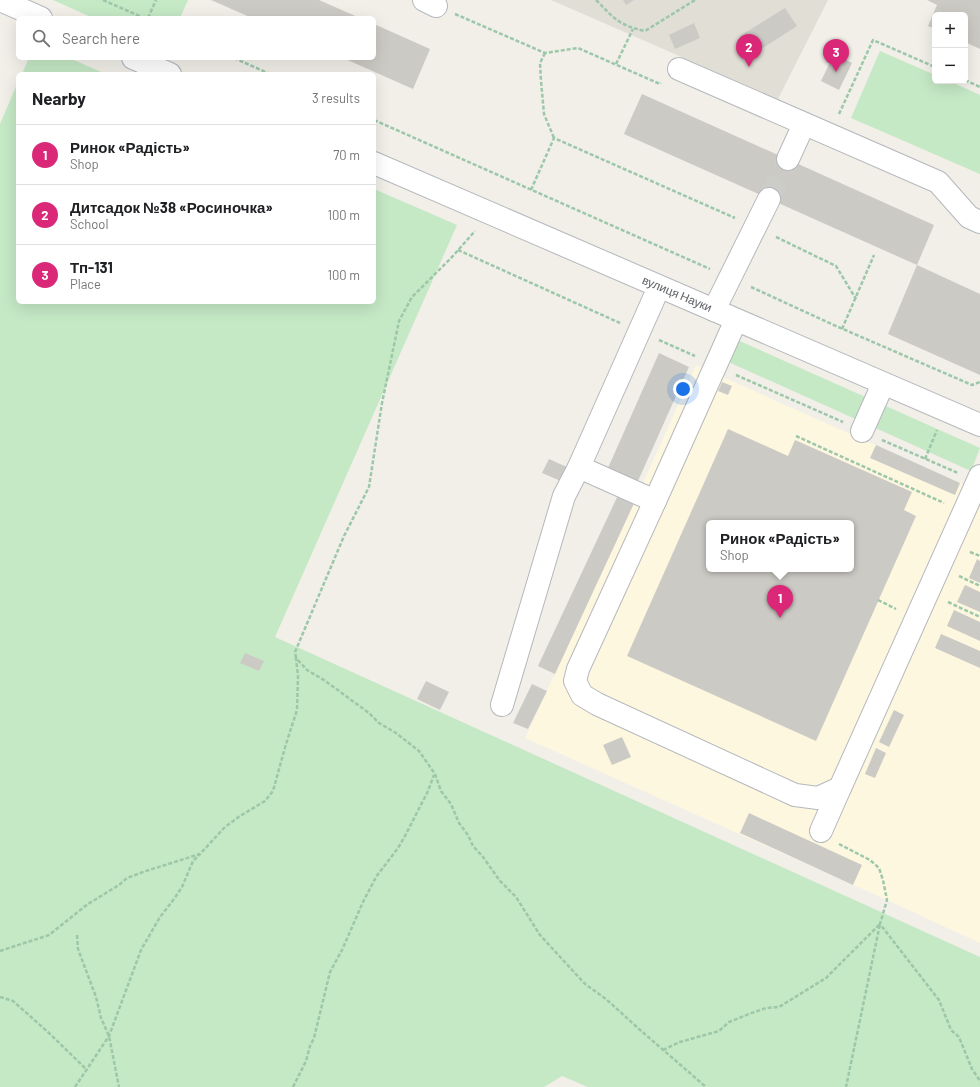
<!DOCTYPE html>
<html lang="en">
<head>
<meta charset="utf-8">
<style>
	:root { --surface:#fff; --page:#f6f6f6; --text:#202124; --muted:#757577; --line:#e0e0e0; --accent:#db2777 }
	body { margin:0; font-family:Barlow,sans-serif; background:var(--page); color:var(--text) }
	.controls { position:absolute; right:12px; top:12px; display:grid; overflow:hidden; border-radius:6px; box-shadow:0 4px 16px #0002 }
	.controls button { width:36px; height:36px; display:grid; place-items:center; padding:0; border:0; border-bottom:1px solid var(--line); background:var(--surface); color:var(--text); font:20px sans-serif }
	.you { position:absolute; left:683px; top:389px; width:14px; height:14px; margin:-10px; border:3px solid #fff; border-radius:50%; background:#1a73e8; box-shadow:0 0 0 6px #1a73e833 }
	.badge { display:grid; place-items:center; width:26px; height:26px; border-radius:50%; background:var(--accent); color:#fff; font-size:13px; font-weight:700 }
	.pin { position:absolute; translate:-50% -33px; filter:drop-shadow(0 1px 2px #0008) }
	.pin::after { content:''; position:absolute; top:21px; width:14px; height:12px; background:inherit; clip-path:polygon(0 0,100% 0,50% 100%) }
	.popup { position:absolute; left:706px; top:520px; width:148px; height:52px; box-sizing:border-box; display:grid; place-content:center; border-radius:6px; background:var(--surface); filter:drop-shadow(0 1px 3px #0005); font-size:13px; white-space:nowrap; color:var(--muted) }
	.popup b { font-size:15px; color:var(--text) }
	.popup::after { content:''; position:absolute; left:50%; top:100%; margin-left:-8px; border:8px solid transparent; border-top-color:var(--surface) }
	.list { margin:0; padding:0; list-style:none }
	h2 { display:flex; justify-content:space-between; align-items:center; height:52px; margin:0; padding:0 16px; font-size:17px }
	h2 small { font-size:13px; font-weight:400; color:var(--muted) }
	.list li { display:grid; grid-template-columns:26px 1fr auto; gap:12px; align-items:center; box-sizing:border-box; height:60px; padding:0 16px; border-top:1px solid var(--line) }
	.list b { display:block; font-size:15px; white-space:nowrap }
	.list p { margin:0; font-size:13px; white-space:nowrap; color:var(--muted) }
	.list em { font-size:13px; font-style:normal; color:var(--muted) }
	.icon { flex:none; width:22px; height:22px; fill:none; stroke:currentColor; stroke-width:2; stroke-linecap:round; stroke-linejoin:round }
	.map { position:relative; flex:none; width:980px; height:1087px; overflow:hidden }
	.search { position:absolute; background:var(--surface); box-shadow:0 4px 16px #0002; left:16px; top:16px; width:360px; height:44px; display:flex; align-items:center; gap:10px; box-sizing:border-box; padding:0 14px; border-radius:6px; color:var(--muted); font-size:15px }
	.panel { position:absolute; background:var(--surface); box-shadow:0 4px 16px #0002; left:16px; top:72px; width:360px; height:232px; border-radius:6px }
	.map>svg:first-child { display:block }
</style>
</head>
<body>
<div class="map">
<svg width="980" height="1087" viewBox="0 0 980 1087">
	<rect width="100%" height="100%" fill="#f1efe8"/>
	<path fill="#fef7e0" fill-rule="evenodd" d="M696,365L980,492V943L887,900L525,738L636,499ZM709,523H851V569H709Z"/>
	<polygon fill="#e1ded6" points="551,0 828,0 778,99"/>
	<g fill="#c5e8c5">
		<polygon points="53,0 188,0 180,18 93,18"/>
		<polygon points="880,51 935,75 935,81 949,81 980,95 980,174 851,118"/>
		<polygon points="29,58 69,58 106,74 22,74"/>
		<polygon points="18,82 18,302 374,302 374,189 457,225 275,637 980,957 980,1087 588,1087 562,1076 544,1087 0,1087 0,124"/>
		<polygon points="733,338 980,448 971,471 724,360"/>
	</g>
	<g fill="#cccac5" fill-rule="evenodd">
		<polygon points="211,0 319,0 360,18 252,18"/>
		<polygon points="623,0 634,0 626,5"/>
		<polygon points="927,0 980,0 980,49 965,42 965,15 935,15 935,29 928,26 937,5"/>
		<polygon points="785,8 797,26 752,55 740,36"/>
		<polygon points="694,23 700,38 675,49 669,35"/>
		<polygon points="374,24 430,49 413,89 343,58 374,58"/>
		<polygon points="834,54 852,63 839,90 821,81"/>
		<polygon points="642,94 934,225 917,265 624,134"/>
		<polygon points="917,265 980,294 980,375 888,334"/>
		<polygon points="659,353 689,367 638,481 608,468"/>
		<polygon points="722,382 732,386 728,395 718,391"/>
		<path d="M728,429L788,456L795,440L912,492L904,510L916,516L816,741L627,656ZM709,523H851V569H709Z"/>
		<polygon points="876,445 960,483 955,495 870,458"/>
		<polygon points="549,459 569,468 563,482 542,473"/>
		<polygon points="620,491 636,499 555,674 538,666"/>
		<polygon points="977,559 980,561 980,583 969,578"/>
		<polygon points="965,585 980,592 980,612 957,602"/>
		<polygon points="954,610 980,622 980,641 947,626"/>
		<polygon points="941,634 980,651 980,668 935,648"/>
		<polygon points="245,653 264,661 259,671 240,663"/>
		<polygon points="426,681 449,692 440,710 417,699"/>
		<polygon points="532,684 547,691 528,729 513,723"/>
		<polygon points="894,710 904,715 889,747 879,742"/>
		<polygon points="622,737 631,757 612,765 603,745"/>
		<polygon points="876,748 886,753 875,778 865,774"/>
		<polygon points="749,813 862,865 853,885 740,833"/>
	</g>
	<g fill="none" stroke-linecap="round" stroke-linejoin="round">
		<polyline stroke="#ccccc8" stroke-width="22" stroke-dasharray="22 11" stroke-linecap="butt" points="769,199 788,159"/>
		<g stroke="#b5b8bc" stroke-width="24">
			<g id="minor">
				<polyline points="0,0 41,18"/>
				<polyline points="424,0 436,6"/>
				<polyline points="133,58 170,74"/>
				<polyline points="679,69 938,182 969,217 980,222"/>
				<polyline points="788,159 804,124"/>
				<polyline points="374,163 980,425"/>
				<polyline points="659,287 579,467 655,501 736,320"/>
				<polyline points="714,310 769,199"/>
				<polyline points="862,431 883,384"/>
				<polyline points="655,501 578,669 575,681 582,695 597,704 795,795 818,798 840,788 980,476"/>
				<polyline points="502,705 564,496 579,467"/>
				<polyline points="821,831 840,788"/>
			</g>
		</g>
		<g stroke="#9cc7a9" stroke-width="2.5" stroke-dasharray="4 2" stroke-linecap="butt">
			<polyline points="103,0 144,18"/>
			<path d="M596,0C615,19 618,25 645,31L695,0"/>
			<polyline points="455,14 545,53 578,48 660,84 661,83"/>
			<polyline points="148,18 156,0"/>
			<polyline points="545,53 540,63 541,81 544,114 554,138"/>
			<polyline points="234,58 270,74"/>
			<polyline points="616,64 633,29"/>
			<polyline points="965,80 980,87"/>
			<polyline points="839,114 873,40 935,67"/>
			<polyline points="374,120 710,269"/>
			<polyline points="531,190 554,138 735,218"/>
			<polyline points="776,237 836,266 856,299"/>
			<polyline points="458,250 620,323"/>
			<polyline points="751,287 836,326 972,385 980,382"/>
			<polyline points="842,329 874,255"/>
			<polyline points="659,340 695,356"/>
			<polyline points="736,375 843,422"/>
			<polyline points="796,436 944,503"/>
			<polyline points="882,440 958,473"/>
			<polyline points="925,459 937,430"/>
			<polyline points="970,552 980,556"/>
			<polyline points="959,576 980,586"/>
			<polyline points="878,600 896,609"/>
			<polyline points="948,602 980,617"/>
			<polyline points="296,658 295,652 344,536 369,487 382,403 399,321 412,297 452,257 475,231"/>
			<polyline points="839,844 870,860 879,868 883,880 887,900 880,924 939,1000 951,1030 959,1037 972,1069 980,1081"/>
			<polyline points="77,935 78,949 96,997 101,1018 109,1036 119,1087"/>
			<polyline points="0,951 49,935 88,904 119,885 127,878 146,871 200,854 225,827 240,816 265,801 273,791 286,744 297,710 298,676 296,658 307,670 324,680 369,713 379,723 396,733 419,751 435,774 441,791 451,804 459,823 468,835 473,846 483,857 500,881 516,897 540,935 585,984 606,999 639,1029 706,1087"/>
			<polyline points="0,997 13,1001 49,1033 86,1069"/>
			<polyline points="663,1050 680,1042 719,1031 729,1022 749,1014 766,1008 779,1007 826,978 880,924 846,1087"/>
			<polyline points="75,1087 109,1036 141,950 160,917 174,899 182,887 193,861 200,854"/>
			<polyline points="293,1087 306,1061 310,1046 314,1038 330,972 342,950 363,902 376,877 398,848 405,836 428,791 434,775"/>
		</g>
		<use href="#minor" stroke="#fff" stroke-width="22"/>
	</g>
	<g text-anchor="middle" stroke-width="3" stroke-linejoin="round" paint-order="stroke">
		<g font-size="12" fill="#5f6368" stroke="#fff">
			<text transform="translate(677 294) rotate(23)" y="4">вулиця Науки</text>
		</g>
	</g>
</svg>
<div class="controls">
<button>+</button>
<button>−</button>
</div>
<div class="you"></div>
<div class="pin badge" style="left:780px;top:618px">1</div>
<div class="popup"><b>Ринок «Радість»</b>Shop</div>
<div class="pin badge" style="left:749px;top:67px">2</div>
<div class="pin badge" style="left:836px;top:72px">3</div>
<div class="search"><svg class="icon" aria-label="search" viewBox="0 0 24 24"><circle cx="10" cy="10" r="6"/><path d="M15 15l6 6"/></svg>Search here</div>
<section class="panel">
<h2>Nearby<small>3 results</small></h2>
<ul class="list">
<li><span class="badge">1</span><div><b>Ринок «Радість»</b><p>Shop</p></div><em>70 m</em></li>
<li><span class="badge">2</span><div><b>Дитсадок №38 «Росиночка»</b><p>School</p></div><em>100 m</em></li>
<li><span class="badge">3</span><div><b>Тп-131</b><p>Place</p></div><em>100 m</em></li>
</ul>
</section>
</div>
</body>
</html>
